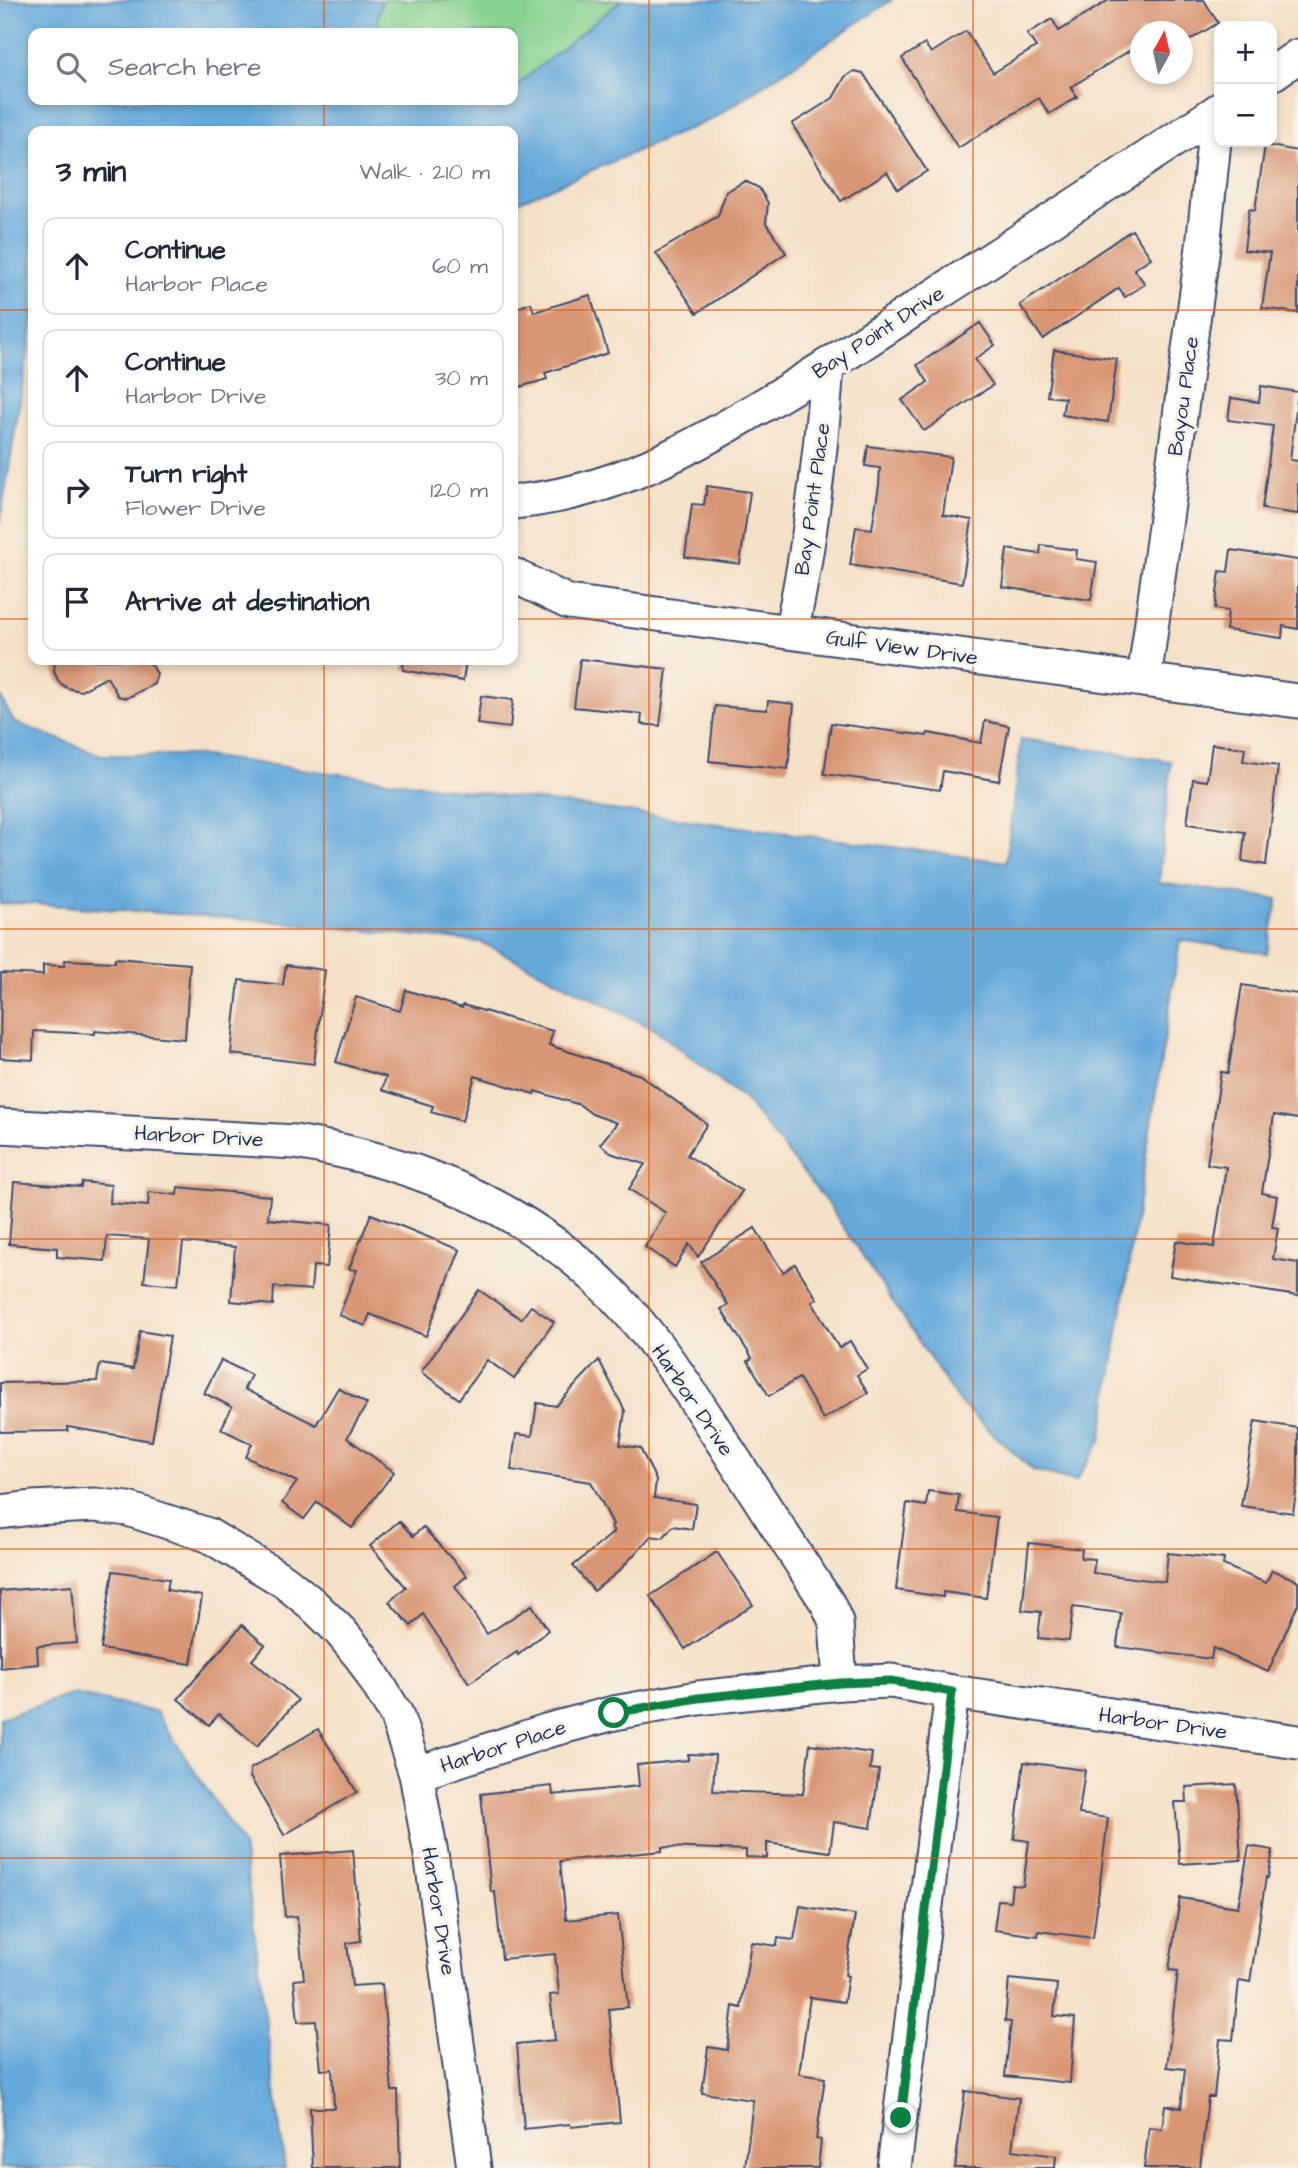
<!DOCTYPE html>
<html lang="en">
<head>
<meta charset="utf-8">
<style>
	:root { --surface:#fff; --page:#f2f2f3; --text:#1f2937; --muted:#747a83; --line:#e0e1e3 }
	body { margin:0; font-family:"Architects Daughter",sans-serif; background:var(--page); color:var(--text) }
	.controls { position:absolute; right:21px; top:21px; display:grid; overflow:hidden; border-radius:14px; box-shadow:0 4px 10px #0003 }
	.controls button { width:63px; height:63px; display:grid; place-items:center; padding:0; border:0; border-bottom:2px solid var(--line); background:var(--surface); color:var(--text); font:35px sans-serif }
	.compass { position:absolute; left:1130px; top:21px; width:63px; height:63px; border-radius:50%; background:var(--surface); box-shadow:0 4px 10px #0003; rotate:8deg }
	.stop { position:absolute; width:21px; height:21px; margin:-16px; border:5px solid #0b8043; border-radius:50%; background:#fff }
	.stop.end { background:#0b8043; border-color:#fff; box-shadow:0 2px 7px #0008 }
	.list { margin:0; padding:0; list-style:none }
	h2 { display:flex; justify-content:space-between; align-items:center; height:91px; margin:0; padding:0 28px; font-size:30px }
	h2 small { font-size:23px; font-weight:400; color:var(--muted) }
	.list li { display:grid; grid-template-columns:46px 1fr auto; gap:21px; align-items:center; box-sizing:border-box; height:98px; margin:0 14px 14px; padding:0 14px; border:2px solid var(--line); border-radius:14px }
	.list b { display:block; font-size:26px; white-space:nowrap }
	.list p { margin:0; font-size:23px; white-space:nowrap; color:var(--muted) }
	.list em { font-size:23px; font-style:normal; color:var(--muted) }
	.icon { flex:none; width:38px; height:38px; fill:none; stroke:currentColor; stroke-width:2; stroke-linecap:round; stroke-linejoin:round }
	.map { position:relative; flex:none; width:1298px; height:2168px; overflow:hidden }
	.search { position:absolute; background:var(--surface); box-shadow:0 4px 10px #0003; left:28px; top:28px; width:490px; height:77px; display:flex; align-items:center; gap:18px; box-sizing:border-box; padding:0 24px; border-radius:14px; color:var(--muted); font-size:26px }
	.panel { position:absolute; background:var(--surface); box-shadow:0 4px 10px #0003; left:28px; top:126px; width:490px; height:539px; border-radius:14px }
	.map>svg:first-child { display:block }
</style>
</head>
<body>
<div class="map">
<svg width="1298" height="2168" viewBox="0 0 1298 2168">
	<rect width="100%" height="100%" fill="#f7f3e8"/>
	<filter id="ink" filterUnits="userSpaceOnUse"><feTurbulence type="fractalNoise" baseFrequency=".0143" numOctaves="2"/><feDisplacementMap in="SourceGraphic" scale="14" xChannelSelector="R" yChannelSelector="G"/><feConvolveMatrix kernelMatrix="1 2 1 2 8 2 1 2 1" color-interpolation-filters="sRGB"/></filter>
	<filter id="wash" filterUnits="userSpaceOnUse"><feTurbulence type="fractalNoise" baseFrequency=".00686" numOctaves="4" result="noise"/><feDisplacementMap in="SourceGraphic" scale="28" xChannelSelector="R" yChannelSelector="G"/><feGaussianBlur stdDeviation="1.57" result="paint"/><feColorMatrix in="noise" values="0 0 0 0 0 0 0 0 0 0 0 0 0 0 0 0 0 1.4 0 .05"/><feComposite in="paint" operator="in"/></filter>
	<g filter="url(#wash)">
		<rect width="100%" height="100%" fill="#f5e1c8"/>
		<polygon fill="#86d290" stroke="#508077" stroke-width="2" points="382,0 622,0 514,88 513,33 384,33 377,22"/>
		<g fill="#65a9da" stroke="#406c9c" stroke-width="2">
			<polygon points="0,0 382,0 377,22 384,33 33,33 33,100 513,100 513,88 622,0 892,0 712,119 513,204 513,131 33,131 33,321 0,523"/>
			<polygon points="0,696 14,722 101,755 196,755 1006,862 1021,739 1171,761 1159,883 1278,899 1267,953 1180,940 1101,1441 1076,1481 1033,1470 959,1402 828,1204 745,1100 654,1029 481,942 258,920 21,903 0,904"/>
			<polygon points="73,1694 156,1712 243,1845 285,2168 0,2168 0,1718"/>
		</g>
		<g id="blocks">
			<g fill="#d89675">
				<polygon points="1109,0 1204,0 1218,23 1183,44 1182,32 1140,32 1140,44 1071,87 1077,97 1049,114 1039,98 958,148 902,58 925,44 931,53 966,31 993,73 1036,47 1027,34 1052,19 1059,31"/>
				<polygon points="854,71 863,73 927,171 898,189 887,172 841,201 792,124 833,98 845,77"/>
				<polygon points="1265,145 1298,151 1298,313 1262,308 1270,253 1244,250 1249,209 1255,210"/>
				<polygon points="745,181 759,188 768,203 766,223 786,253 697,313 656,253 718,216 726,192"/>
				<polygon points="1132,230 1151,258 1134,269 1145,284 1125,297 1119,288 1043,339 1020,305"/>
				<polygon points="590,295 608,353 545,373 547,379 516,388 513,378 513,309 531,303 534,312"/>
				<polygon points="980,323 995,345 975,359 993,385 924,431 902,400 928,382 917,365"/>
				<polygon points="1054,350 1117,359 1108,422 1062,415 1065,398 1047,396"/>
				<polygon points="1261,386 1298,392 1290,460 1298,461 1298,514 1262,509 1273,426 1228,420 1231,398 1259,402"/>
				<polygon points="868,446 951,457 943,515 972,520 962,583 850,565 856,527 872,529 879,485 880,468 865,466"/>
				<polygon points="707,486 750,492 740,564 685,557 692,504 704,505"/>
				<polygon points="1041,545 1077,550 1076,559 1097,562 1091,600 1002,587 1007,549 1040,554"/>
				<polygon points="1231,550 1298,560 1298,629 1283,626 1282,638 1226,630 1228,611 1215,609 1220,571 1228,572"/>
				<polygon points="580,659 667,669 660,726 641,724 642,714 574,707"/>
				<polygon points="55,660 149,660 157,674 154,684 127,698 118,696 107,677 81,691 67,688 59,682 54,672"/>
				<polygon points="404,660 466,660 463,681 403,670"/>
				<polygon points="481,696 513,700 510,728 477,724"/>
				<polygon points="768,701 794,704 788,769 709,761 715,706 767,710"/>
				<polygon points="985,721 1009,726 999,781 943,771 940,790 824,774 831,723 927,736 928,733 981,743"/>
				<polygon points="1212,744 1245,748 1243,761 1278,766 1266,865 1242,861 1245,832 1187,824 1193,779 1207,781"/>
				<polygon points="115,958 190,964 185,1039 95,1031 95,1034 34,1031 33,1060 0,1058 1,973 43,975 43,965 64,966 65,960 115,962"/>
				<polygon points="286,965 325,970 314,1064 231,1054 239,980 283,985"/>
				<polygon points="1242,985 1298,994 1298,1119 1274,1115 1262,1193 1277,1196 1272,1227 1278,1228 1273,1259 1298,1263 1298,1296 1170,1276 1176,1241 1214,1247 1226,1167 1207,1164 1221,1072 1228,1073"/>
				<polygon points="406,990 462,1008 463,1005 553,1031 549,1045 640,1075 707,1124 687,1155 742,1191 698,1257 689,1244 675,1267 645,1247 666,1213 629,1189 645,1164 613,1154 600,1144 617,1123 592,1114 580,1105 535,1091 534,1094 475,1076 462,1121 431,1112 433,1106 382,1090 386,1077 336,1062 356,997 400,1011"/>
				<polygon points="14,1182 81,1187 82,1182 111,1185 110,1203 148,1206 149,1192 177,1195 178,1187 270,1196 268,1219 331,1225 327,1267 313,1266 311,1290 274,1287 273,1305 231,1301 235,1247 183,1242 178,1285 144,1282 149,1239 107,1236 105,1261 57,1257 57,1248 9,1244"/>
				<polygon points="371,1214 460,1250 426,1336 370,1314 365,1326 339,1315 357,1270 349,1269"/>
				<polygon points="755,1228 783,1272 795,1264 817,1299 812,1302 839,1348 850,1341 867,1369 857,1375 868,1393 823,1419 799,1378 769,1396 748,1361 752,1358 721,1309 728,1305 701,1262"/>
				<polygon points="479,1290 521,1319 531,1306 554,1322 514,1379 487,1360 459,1399 421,1372"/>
				<polygon points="140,1331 170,1336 152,1441 68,1427 68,1431 0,1432 0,1383 97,1381 100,1364 133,1369"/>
				<polygon points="221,1360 251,1375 244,1389 316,1425 338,1388 367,1404 347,1438 394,1472 352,1528 317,1502 304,1519 282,1503 297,1482 246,1457 252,1444 221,1429 232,1407 204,1393"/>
				<polygon points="599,1360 625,1411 620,1445 640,1448 656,1480 654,1498 696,1504 692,1529 673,1526 663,1538 651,1536 619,1571 594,1591 573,1566 614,1532 611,1527 613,1524 591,1482 511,1470 516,1434 532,1436 537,1403 556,1406"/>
				<polygon points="1255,1421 1298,1428 1298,1479 1293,1513 1241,1506"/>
				<polygon points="928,1491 959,1495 957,1512 997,1517 986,1598 943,1592 943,1597 896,1590 907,1503 926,1506"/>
				<polygon points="399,1521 413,1536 423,1527 467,1576 455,1586 487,1634 532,1605 548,1630 518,1655 517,1652 469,1683 423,1614 411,1626 389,1602 406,1587 370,1546"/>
				<polygon points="1029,1543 1082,1549 1081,1558 1095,1559 1093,1573 1165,1582 1168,1553 1224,1559 1223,1565 1266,1583 1272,1570 1298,1581 1298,1604 1268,1672 1213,1648 1211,1659 1117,1647 1121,1613 1073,1607 1069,1641 1038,1638 1041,1612 1022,1610"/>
				<polygon points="717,1552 753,1605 685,1649 650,1596"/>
				<polygon points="113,1571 169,1579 167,1590 202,1596 191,1664 101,1649"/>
				<polygon points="72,1585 77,1643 37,1646 38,1664 0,1668 0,1591"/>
				<polygon points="242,1625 265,1645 252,1660 298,1700 257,1746 219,1714 209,1725 178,1699"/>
				<polygon points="318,1729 357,1792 284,1835 250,1777 250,1769"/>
				<polygon points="810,1744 872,1753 870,1769 879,1770 871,1828 834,1822 830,1852 767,1843 767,1858 746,1857 746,1850 662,1847 662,1851 560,1861 566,1920 618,1915 628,2007 609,2009 620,2122 571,2127 570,2124 524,2129 517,2044 555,2040 550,1995 559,1994 555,1954 502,1959 495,1892 491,1892 481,1794 552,1786 553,1795 639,1786 637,1765 688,1760 688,1754 715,1755 713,1791 803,1794"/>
				<polygon points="1024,1762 1085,1770 1079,1814 1108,1818 1093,1938 1039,1931 1038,1936 994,1930 998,1900 1010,1901 1012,1885 1023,1886 1029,1841 1014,1839"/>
				<polygon points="1236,1784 1241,1860 1180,1864 1175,1802 1187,1802 1186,1787"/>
				<polygon points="1249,1846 1273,1850 1268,1878 1266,1877 1250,1982 1239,1980 1233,2040 1220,2039 1214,2097 1208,2097 1200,2168 1144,2168 1149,2127 1162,2129 1165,2105 1181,2108 1185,2069 1167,2067 1178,1971 1169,1970 1180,1898 1238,1907"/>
				<polygon points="353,1850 361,1941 347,1943 352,1986 382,1984 392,2091 398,2091 400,2168 313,2168 310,2108 334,2108 332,2069 321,2070 316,2021 298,2022 294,1980 304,1979 297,1916 285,1917 280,1856"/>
				<polygon points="800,1906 855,1915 845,1975 848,1976 844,2002 810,1997 799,2074 825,2078 816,2139 821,2140 818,2168 745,2168 753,2100 702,2093 708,2047 727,2050 733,2006 741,2008 751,1942 777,1946 778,1938 794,1940"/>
				<polygon points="1009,1979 1057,1984 1054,2016 1075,2018 1070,2083 1005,2076 1011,2022 1005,2021"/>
				<polygon points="965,2091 1019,2098 1012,2150 1056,2156 1055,2168 955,2168"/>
			</g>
		</g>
	</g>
	<g filter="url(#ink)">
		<use href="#blocks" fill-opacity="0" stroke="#3c4a6e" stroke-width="2"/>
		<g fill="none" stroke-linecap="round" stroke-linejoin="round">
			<g stroke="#3c4a6e" stroke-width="37">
				<g id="minor">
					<polyline points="1272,74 1298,56"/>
					<path d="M513,502C611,494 693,448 775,398C828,366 880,332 931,298C1027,236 1124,174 1219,110"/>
					<polyline points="513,575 568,602 1298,701"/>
					<path d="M791,632C810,545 821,455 827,366"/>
					<polyline points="1144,680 1203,247 1217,112"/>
					<path d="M0,1126L295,1142C421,1162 542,1213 628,1311C665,1352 694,1398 724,1444C759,1498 793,1551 828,1604L836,1622L840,1683"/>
					<polyline points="0,1512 32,1508 95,1505 128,1509 208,1535 284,1581 311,1603 340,1631 362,1658 396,1714 416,1774 432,1860 474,2168"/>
					<polyline points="416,1774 546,1731 614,1713 698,1698 840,1683 891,1681 952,1692 1298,1742"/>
					<polyline points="894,2168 952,1692"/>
				</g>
			</g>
			<use href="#minor" stroke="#fff" stroke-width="33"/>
		</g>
	</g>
	<g fill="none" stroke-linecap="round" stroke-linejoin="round" filter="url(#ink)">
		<polyline stroke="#0b8043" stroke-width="9" points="614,1713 698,1698 840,1683 891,1681 952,1692 901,2118"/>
	</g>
	<path fill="none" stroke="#de5710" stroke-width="2" stroke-opacity="0.55" d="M324,0V33M649,0V2168M973,0V2168M324,100V131M0,310H33M513,310H1298M0,619H33M513,619H1298M324,660V2168M0,929H1298M0,1239H1298M0,1549H1298M0,1858H1298"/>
	<g text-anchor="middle" stroke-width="6" stroke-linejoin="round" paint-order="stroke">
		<g font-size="21" fill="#1b2f5e" stroke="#f7f3e8">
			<text transform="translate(878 332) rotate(-33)" y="7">Bay Point Drive</text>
			<text transform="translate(1183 396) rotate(-82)" y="7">Bayou Place</text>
			<text transform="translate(812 499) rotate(-82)" y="7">Bay Point Place</text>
			<text transform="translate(902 647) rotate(8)" y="7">Gulf View Drive</text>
			<text transform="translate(199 1136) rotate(3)" y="7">Harbor Drive</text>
			<text transform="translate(693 1400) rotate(56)" y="7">Harbor Drive</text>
			<text transform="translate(1163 1723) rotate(8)" y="7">Harbor Drive</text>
			<text transform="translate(503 1746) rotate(-18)" y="7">Harbor Place</text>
			<text transform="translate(439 1911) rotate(81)" y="7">Harbor Drive</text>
		</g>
	</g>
</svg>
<div class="controls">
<button>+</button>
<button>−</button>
</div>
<svg class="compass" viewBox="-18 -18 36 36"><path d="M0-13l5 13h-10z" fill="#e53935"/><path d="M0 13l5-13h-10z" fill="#747a83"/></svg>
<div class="stop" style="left:614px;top:1713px"></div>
<div class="stop end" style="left:901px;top:2118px"></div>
<div class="search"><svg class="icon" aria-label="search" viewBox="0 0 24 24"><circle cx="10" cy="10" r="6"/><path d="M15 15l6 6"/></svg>Search here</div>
<section class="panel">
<h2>3 min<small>Walk · 210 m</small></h2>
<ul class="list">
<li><svg class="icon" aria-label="ahead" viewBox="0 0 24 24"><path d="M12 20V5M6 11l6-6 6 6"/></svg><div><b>Continue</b><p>Harbor Place</p></div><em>60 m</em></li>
<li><svg class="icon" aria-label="ahead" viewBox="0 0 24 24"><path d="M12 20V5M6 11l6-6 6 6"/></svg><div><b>Continue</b><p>Harbor Drive</p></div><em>30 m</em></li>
<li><svg class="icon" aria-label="right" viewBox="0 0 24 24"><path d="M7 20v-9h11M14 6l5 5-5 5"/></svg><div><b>Turn right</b><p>Flower Drive</p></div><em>120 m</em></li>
<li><svg class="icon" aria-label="arrive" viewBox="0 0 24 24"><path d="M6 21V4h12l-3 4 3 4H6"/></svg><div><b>Arrive at destination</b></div></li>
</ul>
</section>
</div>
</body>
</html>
